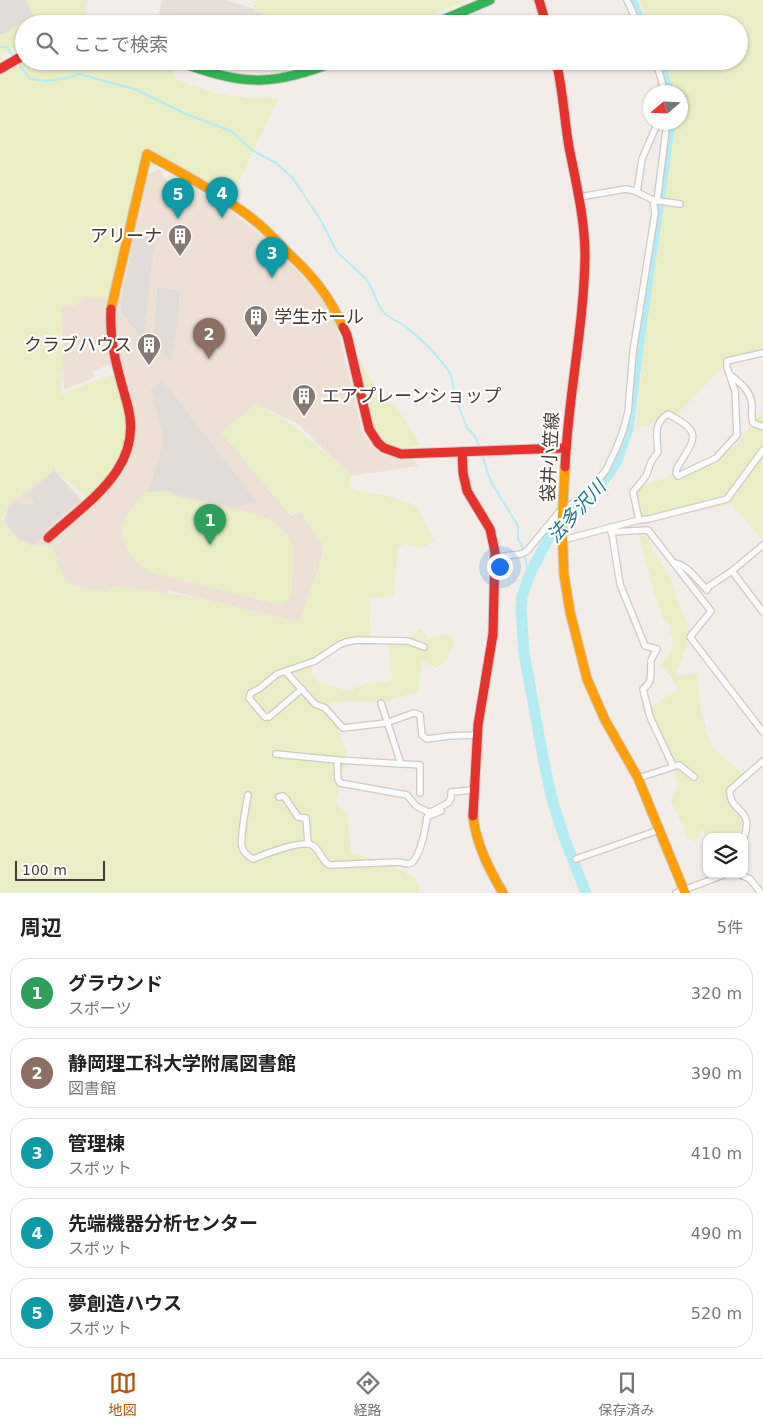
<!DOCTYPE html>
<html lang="ja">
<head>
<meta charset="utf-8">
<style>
	:root { --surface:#fff; --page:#f6f6f6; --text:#222; --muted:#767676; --line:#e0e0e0; --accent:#b45309 }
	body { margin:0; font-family:"DejaVu Sans","Noto Sans JP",sans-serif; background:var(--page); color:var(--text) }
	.controls { position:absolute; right:15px; bottom:15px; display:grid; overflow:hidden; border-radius:10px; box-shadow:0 1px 4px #0004 }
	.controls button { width:45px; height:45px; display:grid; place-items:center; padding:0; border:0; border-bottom:1px solid var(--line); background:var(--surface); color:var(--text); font:25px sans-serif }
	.compass { position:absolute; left:643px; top:85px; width:45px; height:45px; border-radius:50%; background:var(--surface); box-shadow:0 1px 4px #0004; rotate:251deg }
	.scale { position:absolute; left:15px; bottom:12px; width:90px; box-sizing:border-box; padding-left:5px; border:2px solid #483b34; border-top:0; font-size:14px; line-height:18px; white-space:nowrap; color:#483b34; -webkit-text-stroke:4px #fff; paint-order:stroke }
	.you { position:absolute; left:499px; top:566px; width:18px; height:18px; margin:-12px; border:4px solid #fff; border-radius:50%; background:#1a73e8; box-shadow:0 0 0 8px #1a73e833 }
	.badge { display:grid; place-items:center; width:32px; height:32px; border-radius:50%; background:var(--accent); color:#fff; font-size:16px; font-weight:700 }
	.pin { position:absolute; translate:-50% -41px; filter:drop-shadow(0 1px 2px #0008) }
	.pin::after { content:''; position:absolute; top:26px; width:18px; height:15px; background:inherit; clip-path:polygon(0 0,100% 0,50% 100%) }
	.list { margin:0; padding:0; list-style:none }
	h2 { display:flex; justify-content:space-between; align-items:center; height:65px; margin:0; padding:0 20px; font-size:21px }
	h2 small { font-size:16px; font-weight:400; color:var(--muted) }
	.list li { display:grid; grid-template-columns:32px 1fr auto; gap:15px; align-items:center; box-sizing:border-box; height:70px; margin:0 10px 10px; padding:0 10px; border:1px solid var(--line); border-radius:20px }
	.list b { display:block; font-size:19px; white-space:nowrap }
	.list p { margin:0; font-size:16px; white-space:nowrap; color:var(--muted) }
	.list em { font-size:16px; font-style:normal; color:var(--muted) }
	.icon { flex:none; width:28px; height:28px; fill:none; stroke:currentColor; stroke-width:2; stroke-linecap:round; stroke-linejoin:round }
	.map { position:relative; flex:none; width:763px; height:893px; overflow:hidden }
	.search { position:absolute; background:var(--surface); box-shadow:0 1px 4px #0004; left:15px; right:15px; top:15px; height:55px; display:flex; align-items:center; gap:12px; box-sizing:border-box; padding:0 18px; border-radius:28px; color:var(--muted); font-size:19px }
	.sheet { height:465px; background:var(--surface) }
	nav { display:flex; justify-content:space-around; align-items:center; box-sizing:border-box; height:70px; border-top:1px solid var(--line); background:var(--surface); font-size:14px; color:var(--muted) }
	nav a { display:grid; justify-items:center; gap:2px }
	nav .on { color:var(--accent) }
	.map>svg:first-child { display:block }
</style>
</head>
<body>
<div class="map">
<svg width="763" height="893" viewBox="0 0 763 893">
	<rect width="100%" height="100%" fill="#f2ede8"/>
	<polygon fill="#e5ded9" points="162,0 224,0 266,12 264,24 157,24"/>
	<polygon fill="#ede1d6" points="159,169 166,181 185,182 231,211 266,239 318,292 337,326 362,431 374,448 383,455 414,460 418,466 351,476 298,424 257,404 221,432 290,515 301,513 322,544 323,550 308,618 299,623 168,590 158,626 72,586 63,577 62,572 32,546 17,540 3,523 8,505 54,469 88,507 110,487 122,473 130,458 135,435 136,419 132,403 119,361 93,371 95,377 64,390 61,305 75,305 84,297 118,297 147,175"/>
	<g fill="#e9eec5">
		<path d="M0,0H87L83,24H24V42L0,56L9,67L24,59V61H161L170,65L176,79C212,94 241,101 279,97L238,183H199L159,164L149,167L131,190L133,214L113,299L84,297L76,305L61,306L63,367L60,394L117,373L131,419L124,460L90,499L54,469L8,505L1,519C20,544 21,546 53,546L63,577L72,586L103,591L117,586L193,597L299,622L325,549L301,513L287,512L221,432L257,404L294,426L351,476L349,487L353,490L389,496L416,506L434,541L422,548L405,544L398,547L394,596L369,598L371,640L346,642L312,662V674L318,682L349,691L362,685L390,681L392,677L388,647L393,641L409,638L420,629L428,638L450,634L454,641L446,661L436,668L422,661L418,692L381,703L366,701H345L330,703L325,708L291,670L287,672L339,725L338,730L346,751L347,764L341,775L336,802L348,817L351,853L384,862L415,877L420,893H0Z"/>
		<polygon points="256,0 466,0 410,24 279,24 280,18 253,11"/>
		<polygon points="640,0 763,0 763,354 730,359 674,417 636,428 654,242 667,123 680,122 680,92 664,92 662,71 660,61 739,61 739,24 648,24"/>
		<path d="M273,61H316C302,67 286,74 271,73Z"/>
		<path d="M358,359L383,397L399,411L420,444C408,451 388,449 378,437C370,426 361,375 358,359Z"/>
		<polygon points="763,409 763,541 732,505 644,519 636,489 713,459 737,445"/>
		<path d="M145,492H168L176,496L261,516L270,519L289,535L294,550L292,591L288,601L279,605L150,572C135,564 120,544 123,526C126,513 137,502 145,492Z"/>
		<path d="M639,535L654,538L647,541L670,577L679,604L692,635L687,632L691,636L687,638V645L675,675H687L697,672L701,712L711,746L745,776L730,790L733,803L744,814V837H707V840L702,829L696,841L687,839C685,828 677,813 671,802L677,786L674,767L648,709L679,689L661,664L668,656L673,644L670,626L663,618L655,596Z"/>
	</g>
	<g fill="#e1dcd8">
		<polygon points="0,0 26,0 33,15 4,34 0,34"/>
		<polygon points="135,232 155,238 143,340 120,310"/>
		<polygon points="157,288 180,290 177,327 171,362 154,343"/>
		<polygon points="162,380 170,390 257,502 235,507 176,495 169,490 149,491 161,450 162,440 161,427 151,390"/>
		<polygon points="54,471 79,500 44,531 45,533 35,543 19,540 7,523 8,510 17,503 30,505 34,501 28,494"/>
	</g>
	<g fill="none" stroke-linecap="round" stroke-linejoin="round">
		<g stroke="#b4ecf4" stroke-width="2">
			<polyline points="0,47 7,47 14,58"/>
			<polyline points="17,62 30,79 47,81 68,78 79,74 137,90 186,114 231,131 252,150 276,163 292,177 320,219 337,252 366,279 372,289 379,306 386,315 405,326 428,346 446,367 451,375 455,396 467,428 475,436 480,448"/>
			<polyline points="482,455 491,482 518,526 518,539 523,548 529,576"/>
		</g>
		<g stroke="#b4ecf4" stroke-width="11">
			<polyline points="631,0 641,24"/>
			<polyline points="659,61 668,92"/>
			<polyline points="586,893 564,837 553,803 545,768 524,653 521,608 522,597 529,576 551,533 573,509 598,488 606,477 616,463 628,429 638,348 670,122"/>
		</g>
		<g stroke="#cec9c4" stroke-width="8">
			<g id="street">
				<polyline points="627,0 638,24"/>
				<polyline points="655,61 661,78 664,92"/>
				<polyline points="637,192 642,159 658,122"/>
				<polyline points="579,197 626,189 635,191 653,200 680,204"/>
				<polyline points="657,201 667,122"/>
				<path d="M730,375C741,383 752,392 752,407C752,413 751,418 753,423L763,427"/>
				<path d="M639,520L633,492L646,476L651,462L658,452C657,437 653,423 668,414C704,433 695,438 677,468L676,473L678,476L716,458L737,435L735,391L727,367V361L763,353"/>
				<path d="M611,527L620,584L645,646L657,649C655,653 652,657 651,661C650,673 654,681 643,689L650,717L673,766"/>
				<polyline points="611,532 648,530 711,611 690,637 763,732"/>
				<polyline points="563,540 639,520 649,519 727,499 763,450"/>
				<polyline points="495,557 521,554 527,551 559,512 578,500 594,485 606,470 616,449 623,431 628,412 633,352 655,213 653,200"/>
				<path d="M674,563C687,564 698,581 707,590L708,587L732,571L763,545"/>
				<polyline points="732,571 763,612"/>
				<polyline points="286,672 315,704 325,708 343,728 386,723 414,713 420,715 422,735 427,739 449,736 477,735"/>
				<polyline points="302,689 269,717 265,717 249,698 251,693 260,688 277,674 315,661 339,645 346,642 356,640 408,641 424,647"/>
				<polyline points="381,703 401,764"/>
				<polyline points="276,754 337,760 420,765 420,793"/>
				<polyline points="337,760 338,779 340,783 407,795 416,806 428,812 433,811 448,803 451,798 451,792 473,790"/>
				<polyline points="638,778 679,765 694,777"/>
				<path d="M248,795C246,805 240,839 242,847C243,852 249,857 253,859C264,855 304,838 314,846C320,852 322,860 329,865L399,862C403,863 407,865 411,863C420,858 426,827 427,817L441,811L440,808"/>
				<polyline points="279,797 283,796 286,799 298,817 306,818 308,844"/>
				<path d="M744,838C755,806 728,813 730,790L763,761"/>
				<polyline points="576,859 659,830"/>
				<polyline points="739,874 750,879 761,893"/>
				<polyline points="676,893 726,874"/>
			</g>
		</g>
		<g stroke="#d4cac1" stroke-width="11">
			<g id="fast">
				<polyline points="433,24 490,0"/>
				<path d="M177,61C244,86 270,87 337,61"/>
			</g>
		</g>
		<g stroke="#d4cac1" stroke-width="11">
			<g id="slow">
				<path d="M111,309L147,154C183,174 221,194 254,220C266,229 276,241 287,252C313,276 328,294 343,327"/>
				<polyline points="565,467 562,525 564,575 570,612 587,679 605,720 638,778 685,893"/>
				<path d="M473,816C476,844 489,869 503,893"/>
			</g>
		</g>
		<g stroke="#d4cac1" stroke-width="11">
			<g id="jam">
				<polyline points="539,0 546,24"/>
				<path d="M556,61C563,90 564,118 569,147C576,183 585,219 585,256C584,327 568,396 565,467"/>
				<polyline points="0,69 24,55"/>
				<polyline points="343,327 347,335 369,429 378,443 384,448 401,454 566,448"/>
				<polyline points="462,452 463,473 467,491 490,529 495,552 493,634 478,725 473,816"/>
				<path d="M48,538C88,501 146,467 127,403C118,371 109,343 111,309"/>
			</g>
		</g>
		<use href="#street" stroke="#fdfcfc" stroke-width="5.5"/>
		<use href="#fast" stroke="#30b455" stroke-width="9"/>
		<use href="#slow" stroke="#ff9f0a" stroke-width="9"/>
		<use href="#jam" stroke="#e5322d" stroke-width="9"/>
	</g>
	<defs>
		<g id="building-pin" transform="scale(1.25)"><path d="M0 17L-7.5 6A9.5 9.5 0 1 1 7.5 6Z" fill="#847973" stroke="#fff"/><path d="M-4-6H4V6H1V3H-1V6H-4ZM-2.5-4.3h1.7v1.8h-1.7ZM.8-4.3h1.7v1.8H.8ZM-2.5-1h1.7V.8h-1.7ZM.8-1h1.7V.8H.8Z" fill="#fff"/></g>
	</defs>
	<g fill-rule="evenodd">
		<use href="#building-pin" x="180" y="236"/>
		<use href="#building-pin" x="256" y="317"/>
		<use href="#building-pin" x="149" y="345"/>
		<use href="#building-pin" x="304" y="396"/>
	</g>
	<g text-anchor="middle" stroke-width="4.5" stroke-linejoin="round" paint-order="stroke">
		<g font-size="18" fill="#483b34" stroke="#fff" text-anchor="end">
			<text x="162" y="242">アリーナ</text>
			<text x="274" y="323" text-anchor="start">学生ホール</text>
			<text x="132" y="351">クラブハウス</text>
			<text x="322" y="402" text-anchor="start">エアプレーンショップ</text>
		</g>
		<g font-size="18" fill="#483b34" stroke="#fff">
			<text transform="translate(550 457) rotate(-87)" y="6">袋井小笠線</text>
		</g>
		<g font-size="19" font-style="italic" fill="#1c7b8c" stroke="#fff">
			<text transform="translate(576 511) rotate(-48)" y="7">法多沢川</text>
		</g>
	</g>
</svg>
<div class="controls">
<button><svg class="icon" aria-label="layers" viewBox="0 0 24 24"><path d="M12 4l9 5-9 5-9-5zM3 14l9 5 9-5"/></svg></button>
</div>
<svg class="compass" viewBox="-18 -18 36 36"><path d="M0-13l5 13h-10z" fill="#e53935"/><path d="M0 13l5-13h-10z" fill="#767676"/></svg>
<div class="scale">100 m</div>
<div class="you"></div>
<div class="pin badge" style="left:210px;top:545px;background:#2e9e5b">1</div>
<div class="pin badge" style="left:209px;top:359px;background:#8d6e63">2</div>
<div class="pin badge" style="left:272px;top:278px;background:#0f9aa8">3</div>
<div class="pin badge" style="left:222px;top:218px;background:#0f9aa8">4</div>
<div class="pin badge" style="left:178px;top:219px;background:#0f9aa8">5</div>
<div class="search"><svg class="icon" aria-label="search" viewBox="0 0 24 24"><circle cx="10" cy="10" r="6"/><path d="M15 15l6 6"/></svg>ここで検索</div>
</div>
<section class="sheet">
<h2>周辺<small>5件</small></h2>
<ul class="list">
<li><span class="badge" style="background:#2e9e5b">1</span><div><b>グラウンド</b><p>スポーツ</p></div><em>320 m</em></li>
<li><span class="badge" style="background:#8d6e63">2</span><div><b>静岡理工科大学附属図書館</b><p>図書館</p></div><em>390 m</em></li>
<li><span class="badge" style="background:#0f9aa8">3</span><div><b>管理棟</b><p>スポット</p></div><em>410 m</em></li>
<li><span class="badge" style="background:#0f9aa8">4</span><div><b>先端機器分析センター</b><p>スポット</p></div><em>490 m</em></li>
<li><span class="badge" style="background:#0f9aa8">5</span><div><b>夢創造ハウス</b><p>スポット</p></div><em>520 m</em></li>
</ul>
</section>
<nav>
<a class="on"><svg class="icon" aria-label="map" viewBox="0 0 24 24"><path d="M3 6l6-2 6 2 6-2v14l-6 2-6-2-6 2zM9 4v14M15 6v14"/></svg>地図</a>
<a><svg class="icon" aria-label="directions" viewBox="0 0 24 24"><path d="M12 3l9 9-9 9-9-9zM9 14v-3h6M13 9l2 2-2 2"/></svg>経路</a>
<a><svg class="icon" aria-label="saved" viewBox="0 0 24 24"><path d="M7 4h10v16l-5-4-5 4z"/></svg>保存済み</a>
</nav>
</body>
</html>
